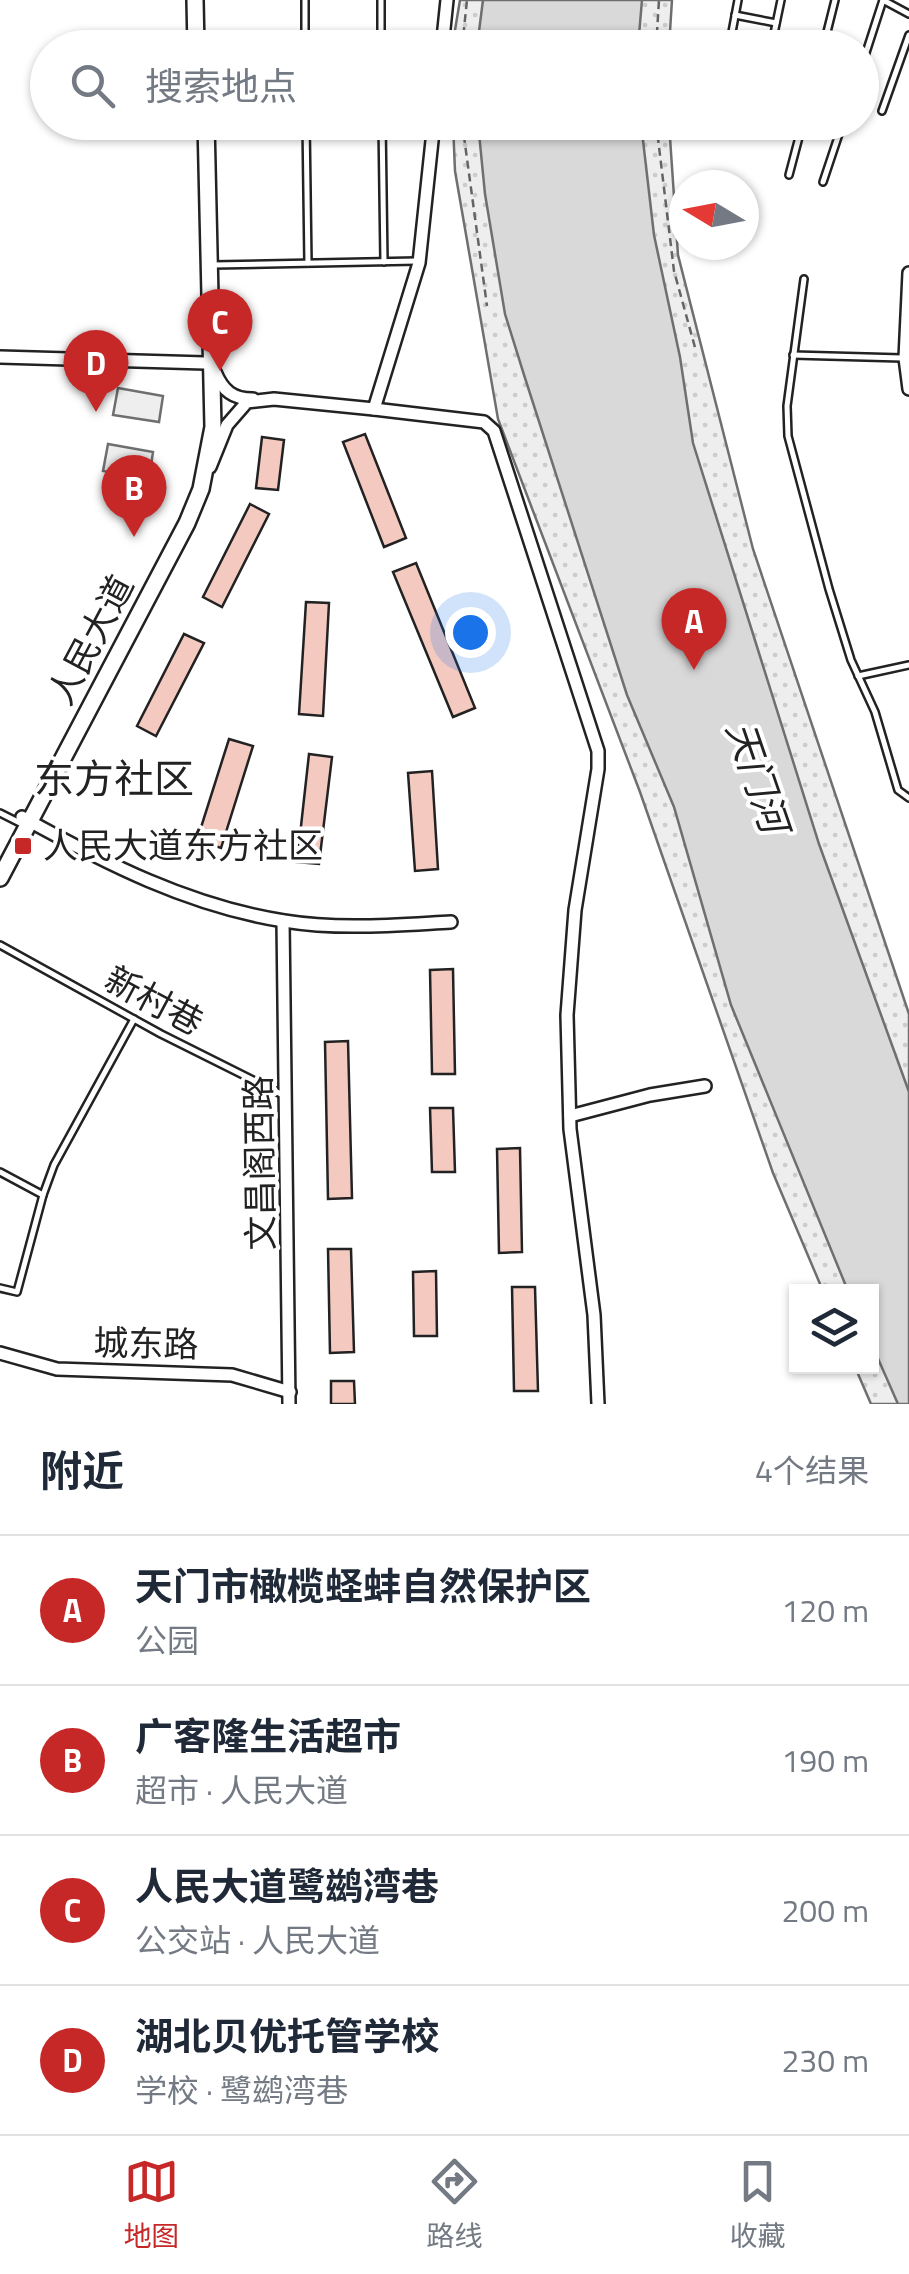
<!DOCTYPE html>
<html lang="zh">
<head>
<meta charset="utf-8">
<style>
	:root { --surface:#fff; --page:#f6f6f7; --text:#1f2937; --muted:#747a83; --line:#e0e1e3; --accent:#c62828 }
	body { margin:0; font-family:"Titillium Web","Noto Sans SC",sans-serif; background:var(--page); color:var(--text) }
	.controls { position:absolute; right:30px; bottom:30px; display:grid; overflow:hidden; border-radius:0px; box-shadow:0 2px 8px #0004 }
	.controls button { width:90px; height:90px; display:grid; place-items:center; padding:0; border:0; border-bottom:2px solid var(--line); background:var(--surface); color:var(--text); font:50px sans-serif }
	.compass { position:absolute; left:669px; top:170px; width:90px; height:90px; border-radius:50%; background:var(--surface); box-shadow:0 2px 8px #0004; rotate:280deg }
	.you { position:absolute; left:470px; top:632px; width:35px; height:35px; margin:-25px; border:8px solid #fff; border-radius:50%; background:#1a73e8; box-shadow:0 0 0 15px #1a73e833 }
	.badge { display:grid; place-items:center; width:65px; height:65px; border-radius:50%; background:var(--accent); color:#fff; font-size:32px; font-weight:700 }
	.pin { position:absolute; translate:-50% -82px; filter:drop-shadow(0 2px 5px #0008) }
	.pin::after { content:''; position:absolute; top:52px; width:35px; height:30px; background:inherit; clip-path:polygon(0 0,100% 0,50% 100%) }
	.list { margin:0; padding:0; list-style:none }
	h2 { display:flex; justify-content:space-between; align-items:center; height:130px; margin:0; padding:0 40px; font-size:42px }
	h2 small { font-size:32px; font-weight:400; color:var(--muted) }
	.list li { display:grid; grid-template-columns:65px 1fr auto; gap:30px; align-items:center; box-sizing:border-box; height:150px; padding:0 40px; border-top:2px solid var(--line) }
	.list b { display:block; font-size:38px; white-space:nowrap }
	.list p { margin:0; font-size:32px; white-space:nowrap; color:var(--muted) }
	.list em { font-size:32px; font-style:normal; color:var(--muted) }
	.icon { flex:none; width:55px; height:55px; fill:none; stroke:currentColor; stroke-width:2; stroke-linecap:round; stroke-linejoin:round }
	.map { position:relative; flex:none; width:909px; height:1404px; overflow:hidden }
	.search { position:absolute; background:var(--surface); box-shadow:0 2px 8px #0004; left:30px; right:30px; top:30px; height:110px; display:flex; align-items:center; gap:25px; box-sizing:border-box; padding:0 35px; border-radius:55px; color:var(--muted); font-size:38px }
	.sheet { height:730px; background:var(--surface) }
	nav { display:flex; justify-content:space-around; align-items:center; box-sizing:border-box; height:140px; border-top:2px solid var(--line); background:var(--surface); font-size:28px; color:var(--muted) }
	nav a { display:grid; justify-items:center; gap:5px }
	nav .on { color:var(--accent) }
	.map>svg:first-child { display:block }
</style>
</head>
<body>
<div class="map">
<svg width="909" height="1404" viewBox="0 0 909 1404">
	<defs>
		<pattern id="park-dots" width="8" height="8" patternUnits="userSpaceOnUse" patternTransform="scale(2.5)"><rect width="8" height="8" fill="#eee"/><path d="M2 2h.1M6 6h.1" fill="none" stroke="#ccc" stroke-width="1.8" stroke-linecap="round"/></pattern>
	</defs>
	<rect width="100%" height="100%" fill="#fff"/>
	<g fill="#eee" stroke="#6f6f6f" stroke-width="2.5">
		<polygon points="118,388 163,396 159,422 113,415"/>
		<polygon points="108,444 153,452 149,479 103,471"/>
	</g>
	<g fill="url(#park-dots)" stroke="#6f6f6f" stroke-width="2.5">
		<polygon points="460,0 672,0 669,47 452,48"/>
		<polygon points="453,123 669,123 678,255 753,549 909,1014 909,1404 871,1404 855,1367 872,1366 872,1292 823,1291 773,1173 640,792 498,419 455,171"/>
	</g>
	<g fill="#d9d9d9" stroke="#6f6f6f" stroke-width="2.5">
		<polygon points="483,0 642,0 638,47 477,47"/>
		<polygon points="478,123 641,123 654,235 680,357 693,443 819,844 909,1092 909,1404 898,1404 872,1345 872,1292 848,1291 731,1005 674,807 627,695 525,378 505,314 485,194"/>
	</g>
	<g fill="#f3c9c0" stroke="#222" stroke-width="2.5">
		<polygon points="365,434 406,538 384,547 343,442"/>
		<polygon points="262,437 284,440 278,490 256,488"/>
		<polygon points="250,504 269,514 222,607 203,597"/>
		<polygon points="416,563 475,708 453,717 393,572"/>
		<polygon points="306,602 329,603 323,716 299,714"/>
		<polygon points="184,634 204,643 156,736 137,726"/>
		<polygon points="229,739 253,746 221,848 197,840"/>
		<polygon points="309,754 332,757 319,864 297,862"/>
		<polygon points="432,771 438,869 415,871 408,773"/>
		<polygon points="453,969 455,1074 432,1074 430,970"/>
		<polygon points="348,1041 352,1198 328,1199 325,1042"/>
		<polygon points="430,1108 453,1108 455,1172 432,1172"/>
		<polygon points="520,1148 522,1252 499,1253 497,1149"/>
		<polygon points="328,1249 351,1249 354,1352 330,1353"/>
		<polygon points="436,1271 437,1336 414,1336 413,1272"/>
		<polygon points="512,1287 535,1287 538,1391 514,1391"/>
		<polygon points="331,1381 354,1381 355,1404 331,1404"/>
	</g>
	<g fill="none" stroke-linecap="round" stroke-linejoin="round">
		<g stroke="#222" stroke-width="10">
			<g id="service">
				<polyline points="305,0 305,48"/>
				<polyline points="381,0 381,48"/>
				<polyline points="883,0 909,14"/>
				<polyline points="735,15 776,23"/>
				<polyline points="729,48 738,0"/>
				<polyline points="771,48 781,0"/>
				<polyline points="823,48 835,0"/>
				<polyline points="862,65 883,0"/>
				<polyline points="882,111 909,35"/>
				<polyline points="306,122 308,263"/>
				<polyline points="382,122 384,262"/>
				<polyline points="789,175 803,122"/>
				<polyline points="823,182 843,122"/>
				<polyline points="213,265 417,261"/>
				<polyline points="804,279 787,406 788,436 829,589 851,660 875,712 898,790 909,798"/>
				<polyline points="793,355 902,358"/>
				<polyline points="858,676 909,665"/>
				<polyline points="0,813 24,825"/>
				<polyline points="0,945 161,1034 285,1096"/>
				<polyline points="0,1172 43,1195 17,1292 0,1288"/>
				<polyline points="43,1195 54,1165 134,1019"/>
			</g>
		</g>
		<g stroke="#222" stroke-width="16">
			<g id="minor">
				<polyline points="442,48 447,0"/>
				<polyline points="909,273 905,358 909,389"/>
				<polyline points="0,357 205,363"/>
				<path d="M215,372C223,391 233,399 253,399"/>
				<polyline points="374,409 484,422 494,431 598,751 598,769 575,910 567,1015 570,1129 594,1315 598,1404"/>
				<polyline points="210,467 227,425 247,402 274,399 374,409 419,263 434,122"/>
				<path d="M22,817C105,863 189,906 284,921C339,930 395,925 451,922"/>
				<polyline points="283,921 289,1404"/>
				<polyline points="570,1116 650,1095 705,1086"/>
				<polyline points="0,1353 57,1369 232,1375 290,1392"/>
			</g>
		</g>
		<g stroke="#222" stroke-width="20">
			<g id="secondary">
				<polyline points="195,0 196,48"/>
				<polyline points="0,878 187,523 201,489 213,427 206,122"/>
			</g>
		</g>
		<g stroke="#646464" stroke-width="2.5" stroke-dasharray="8 5" stroke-linecap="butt">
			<polyline points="462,48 467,0"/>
			<polyline points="656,48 659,0"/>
			<polyline points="462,122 487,306"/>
			<polyline points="656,122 674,271 696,351"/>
		</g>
		<use href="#service" stroke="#fff" stroke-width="5"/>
		<use href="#minor" stroke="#fff" stroke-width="11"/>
		<use href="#secondary" stroke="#fff" stroke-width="15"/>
	</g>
	<rect fill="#c62828" stroke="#fff" stroke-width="4" x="13" y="836" width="20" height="20" rx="5"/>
	<g text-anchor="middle" stroke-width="8" stroke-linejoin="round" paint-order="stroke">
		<g font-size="35" fill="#222" stroke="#fff">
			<text transform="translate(91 640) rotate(-62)" y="12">人民大道</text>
			<text transform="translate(154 1001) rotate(28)" y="12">新村巷</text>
			<text transform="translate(260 1163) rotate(-91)" y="12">文昌阁西路</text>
			<text transform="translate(146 1344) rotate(1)" y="12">城东路</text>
		</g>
		<g font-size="35" fill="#222" stroke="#fff" text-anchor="start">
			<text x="43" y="858">人民大道东方社区</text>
		</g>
		<g font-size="38" font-style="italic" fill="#222" stroke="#fff">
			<text transform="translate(757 777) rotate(71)" y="13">天门河</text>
		</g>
		<g font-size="40" fill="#222" stroke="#fff">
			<text x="114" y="793">东方社区</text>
		</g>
	</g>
</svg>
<div class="controls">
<button><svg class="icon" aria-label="layers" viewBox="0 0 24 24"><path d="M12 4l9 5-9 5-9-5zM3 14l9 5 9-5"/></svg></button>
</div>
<svg class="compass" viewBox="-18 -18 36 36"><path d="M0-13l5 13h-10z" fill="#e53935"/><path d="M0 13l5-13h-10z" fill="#747a83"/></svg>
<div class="you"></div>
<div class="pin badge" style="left:694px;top:670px">A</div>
<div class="pin badge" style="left:134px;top:537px">B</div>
<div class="pin badge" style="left:220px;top:371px">C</div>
<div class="pin badge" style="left:96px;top:412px">D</div>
<div class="search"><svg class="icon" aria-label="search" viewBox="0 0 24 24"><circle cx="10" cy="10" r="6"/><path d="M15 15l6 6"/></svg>搜索地点</div>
</div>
<section class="sheet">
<h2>附近<small>4个结果</small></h2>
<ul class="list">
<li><span class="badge">A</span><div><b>天门市橄榄蛏蚌自然保护区</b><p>公园</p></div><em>120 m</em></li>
<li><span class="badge">B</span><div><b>广客隆生活超市</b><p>超市 · 人民大道</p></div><em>190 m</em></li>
<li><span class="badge">C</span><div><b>人民大道鹭鹚湾巷</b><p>公交站 · 人民大道</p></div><em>200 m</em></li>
<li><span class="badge">D</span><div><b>湖北贝优托管学校</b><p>学校 · 鹭鹚湾巷</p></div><em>230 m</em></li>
</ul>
</section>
<nav>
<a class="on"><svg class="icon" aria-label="map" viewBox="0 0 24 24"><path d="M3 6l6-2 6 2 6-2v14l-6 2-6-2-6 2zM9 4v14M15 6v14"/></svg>地图</a>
<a><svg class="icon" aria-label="directions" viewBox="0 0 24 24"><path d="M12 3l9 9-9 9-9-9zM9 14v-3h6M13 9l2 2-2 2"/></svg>路线</a>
<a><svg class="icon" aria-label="saved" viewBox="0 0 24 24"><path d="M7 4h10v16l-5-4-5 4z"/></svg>收藏</a>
</nav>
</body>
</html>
